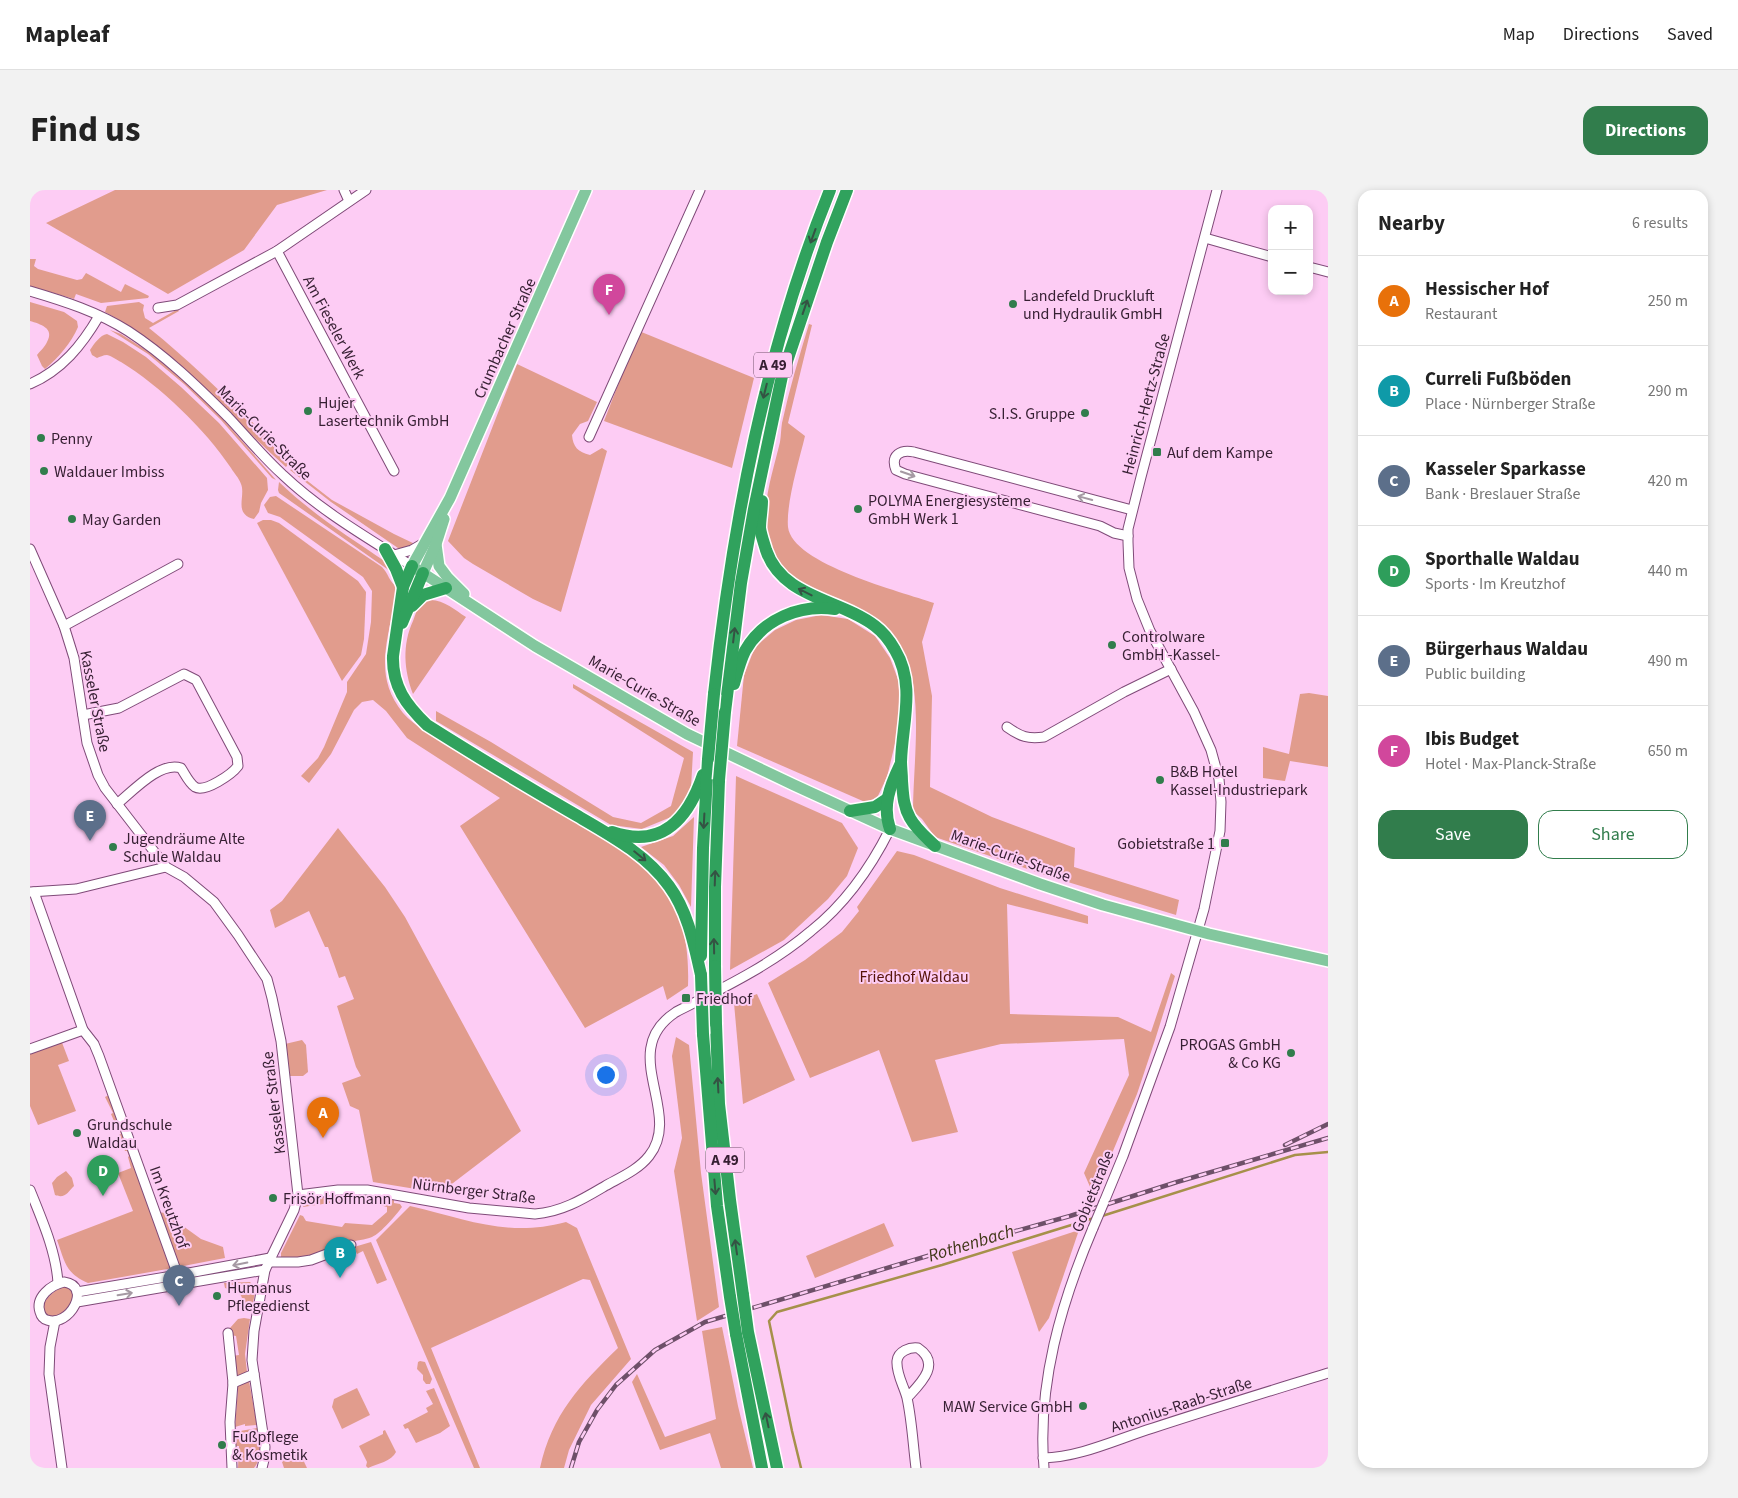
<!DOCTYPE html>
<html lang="en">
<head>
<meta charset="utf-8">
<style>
	:root { --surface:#fff; --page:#f2f2f2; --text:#222; --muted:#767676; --line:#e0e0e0; --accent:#317d4c }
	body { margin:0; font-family:"Source Sans 3",sans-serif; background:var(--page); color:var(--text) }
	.controls { position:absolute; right:15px; top:15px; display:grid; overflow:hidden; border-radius:10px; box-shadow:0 2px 8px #0003 }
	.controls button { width:45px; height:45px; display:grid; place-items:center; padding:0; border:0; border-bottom:1px solid var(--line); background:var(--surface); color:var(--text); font:25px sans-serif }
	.you { position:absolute; left:575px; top:884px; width:18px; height:18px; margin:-12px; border:4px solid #fff; border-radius:50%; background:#1a73e8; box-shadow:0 0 0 8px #1a73e833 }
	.badge { display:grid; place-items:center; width:32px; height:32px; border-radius:50%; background:var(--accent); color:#fff; font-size:16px; font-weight:700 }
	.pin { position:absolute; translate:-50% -41px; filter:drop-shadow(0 1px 2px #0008) }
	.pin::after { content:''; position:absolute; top:26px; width:18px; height:15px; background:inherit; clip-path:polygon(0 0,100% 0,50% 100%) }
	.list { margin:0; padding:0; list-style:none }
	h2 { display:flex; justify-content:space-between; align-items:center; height:65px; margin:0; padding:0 20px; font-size:21px }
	h2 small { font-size:16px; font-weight:400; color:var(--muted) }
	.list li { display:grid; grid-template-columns:32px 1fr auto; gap:15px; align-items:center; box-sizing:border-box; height:90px; padding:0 20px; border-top:1px solid var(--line) }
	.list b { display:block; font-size:19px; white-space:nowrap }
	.list p { margin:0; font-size:16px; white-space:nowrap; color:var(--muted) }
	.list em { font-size:16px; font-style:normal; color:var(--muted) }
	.actions { display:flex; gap:10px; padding:15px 20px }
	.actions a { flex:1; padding:11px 0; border:1px solid var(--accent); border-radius:15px; text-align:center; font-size:18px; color:var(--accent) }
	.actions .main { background:var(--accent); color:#fff }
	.map { position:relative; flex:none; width:1298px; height:1278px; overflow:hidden; border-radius:15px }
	header { display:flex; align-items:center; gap:30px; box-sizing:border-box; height:70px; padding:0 25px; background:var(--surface); border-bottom:1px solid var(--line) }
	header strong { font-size:24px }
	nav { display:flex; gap:28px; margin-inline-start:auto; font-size:18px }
	.intro { display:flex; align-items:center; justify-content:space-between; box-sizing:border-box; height:120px; padding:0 30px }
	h1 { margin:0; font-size:35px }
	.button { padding:12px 22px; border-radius:15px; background:var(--accent); color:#fff; font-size:18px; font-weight:700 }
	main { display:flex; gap:30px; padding:0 30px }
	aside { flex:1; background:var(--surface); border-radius:15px; box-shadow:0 2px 8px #0003 }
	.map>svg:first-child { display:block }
</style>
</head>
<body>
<header>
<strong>Mapleaf</strong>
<nav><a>Map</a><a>Directions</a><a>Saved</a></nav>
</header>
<div class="intro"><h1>Find us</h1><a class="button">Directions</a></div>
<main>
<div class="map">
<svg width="1298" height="1278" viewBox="0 0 1298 1278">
	<rect width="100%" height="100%" fill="#fdccf4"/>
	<g fill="#e19c8d">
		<polygon points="85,0 297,0 247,15 214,60 138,104 16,33"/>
		<polygon points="0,69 6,69 4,76 8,79 47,90 52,89 56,83 91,102 95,94 119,106 118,108 71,113 46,104 44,109 0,96"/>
		<path d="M0,112L34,122L47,131L48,137C41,153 29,167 15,179L12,176L7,165C10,161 15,157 17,152C25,138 10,134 0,131Z"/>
		<path d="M109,112L114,115L113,120L115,128L123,133L148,119L149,121L119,138C170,179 214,226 262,269L256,277C196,224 146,160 75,122L77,116Z"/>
		<path d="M779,134L782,135L758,233L775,246C769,271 756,313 758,337C762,374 872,402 904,413L892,452L902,506L900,597L962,627L1045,658L1044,677L1149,710L1146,725L1018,686L905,647L892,629L883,621C883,575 894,504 874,463C865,444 843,424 822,415C807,409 791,405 777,398C758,388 743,369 738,349C730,317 743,282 750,252C751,246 751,239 752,233C759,200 769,167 779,134Z"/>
		<polygon points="80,140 91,144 119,162 155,192 192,228 246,290 242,288 191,230 154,194 118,164"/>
		<polygon points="609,141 724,188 702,278 574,231"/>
		<path d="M77,144L93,152L116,167L151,197L189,233L237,288L238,300L231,313L229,322L224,329C203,324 216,306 211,294C209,288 204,283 201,278C175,239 130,196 91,172C87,170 82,166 77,165C73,165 70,167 67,168L62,165L60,160C64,154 70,145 77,144Z"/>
		<path d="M487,174L567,212L558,231L550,234L542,245C543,257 548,262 560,265L572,258L577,261L531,422L503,409L443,374L434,368L418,351Z"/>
		<polygon points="262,279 302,310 364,344 387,355 372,359 368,358 301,312 260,280"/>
		<path d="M249,292C281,323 319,347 356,372L360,381L249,303L248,300Z"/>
		<path d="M246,306L352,377C358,383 360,393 366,396C363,442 339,481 373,523C379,530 387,535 394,541C437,567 481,593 524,619C564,644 611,665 638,705C656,732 659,766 658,796L637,810L633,796L555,838L430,636L470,608L377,548L356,521L343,510L332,512L324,520L301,564L279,593L271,586L288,568L294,557L317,502V492L336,464L341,432L342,401L333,387L250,327L238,323L234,315L240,307Z"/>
		<polygon points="233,330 241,330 249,333 328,391 336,402 334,449 331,465 312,491 227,333"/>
		<path d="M399,410C413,409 425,420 436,427L383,504C374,480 372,455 383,431C387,420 388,415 399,410Z"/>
		<polygon points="791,425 818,429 845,446 860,468 869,492 869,537 857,587 847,608 835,612 707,556 714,485 725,457 745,440 766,430"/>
		<polygon points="543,494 663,562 661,598 646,625 612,639 581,635 406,531 406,521 461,552 583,627 611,633 641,616 654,568 543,498"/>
		<polygon points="1279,503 1298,506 1298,577 1260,571 1255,591 1233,588 1233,557 1259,564 1270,504"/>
		<polygon points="706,586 812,633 828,658 817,686 798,709 754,750 700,780"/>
		<polygon points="664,627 661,717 649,695 634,675 611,657 643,646"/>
		<polygon points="308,638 355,697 375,727 491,941 410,1003 343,992 329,920 320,916 312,893 331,886 326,877 307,816 324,809 315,786 309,788 298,757 295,757 279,721 245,738 240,720 252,711"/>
		<polygon points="867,661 884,665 970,698 1058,726 1058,734 977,714 980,824 1088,827 1121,842 1141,783 1145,786 1125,850 1107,904 1064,1006 1054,983 1099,885 1094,849 971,854 905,870 928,942 882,952 849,860 780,888 738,793 775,770 812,742 829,721 827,717"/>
		<polygon points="727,804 765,890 713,914 704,813"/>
		<polygon points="646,847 659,855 671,983 689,1117 667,1131 644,981 652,948 642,866"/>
		<polygon points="31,850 39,871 28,875 46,921 8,935 0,916 0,862"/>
		<polygon points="272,850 276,855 278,882 273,886 259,886 255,854"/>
		<path d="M79,905L143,1078L58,1093C35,1083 35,1072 27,1050L103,1021L88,983L101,978L98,967L99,966L97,961H95L89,945L91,944L89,938H87L81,924L83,923L75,907Z"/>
		<path d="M36,981L42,988L44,996C38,1002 35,1009 25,1005L22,993L27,987Z"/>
		<path d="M309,1004C329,1004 344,1005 364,1010V1013L370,1014L372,1017C366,1025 351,1043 342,1047C335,1050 326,1050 319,1053C299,1059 272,1074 251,1067V1063L270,1025L273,1026L276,1031L312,1037L315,1033L342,1035L357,1022V1017L339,1012L319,1010L273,1017L277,1009Z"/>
		<path d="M380,1016C437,1029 477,1048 536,1032L547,1038L601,1169L561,1215L539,1260L534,1278H510C522,1224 550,1195 588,1158L560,1090L553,1089L401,1158L450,1278H444L346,1050Z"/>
		<polygon points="128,1022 135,1023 171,1049 193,1057 195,1068 148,1077"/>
		<polygon points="854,1033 864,1056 785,1088 776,1066"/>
		<polygon points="1049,1040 1019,1128 1009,1142 982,1062"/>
		<polygon points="341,1052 357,1090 347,1094 333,1061 327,1064 324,1057"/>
		<path d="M220,1092C229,1099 223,1111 220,1121H213C213,1103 212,1103 195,1098L194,1093Z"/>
		<path d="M32,1097H39L43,1103V1112L30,1125L22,1128L16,1124L13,1117C16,1107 23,1102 32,1097Z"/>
		<polygon points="214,1128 220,1129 215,1164 217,1182 207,1187 202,1166 209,1165 206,1146 200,1145 200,1138 208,1129"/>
		<polygon points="692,1137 708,1216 723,1278 691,1278 680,1243 630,1260 602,1192 607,1184 635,1247 686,1229 672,1141"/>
		<polygon points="390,1171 395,1172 402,1189 400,1194 396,1194 393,1190 393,1185 387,1179 388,1172"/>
		<polygon points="219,1191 227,1235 215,1236 215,1234 205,1237 208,1198 207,1198 208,1195"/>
		<polygon points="327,1198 340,1225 312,1239 302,1217 304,1209"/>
		<polygon points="404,1198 420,1236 410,1243 386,1253 378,1238 375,1239 373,1235 398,1222 396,1218 403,1214 396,1201"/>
		<path d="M227,1238C229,1251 233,1268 224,1278H208L209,1256H206L205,1240L209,1239L210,1241Z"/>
		<path d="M355,1240L366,1262C362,1271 347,1274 338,1278L336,1276L337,1272L329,1256L353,1244V1241Z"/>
		<polygon points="269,1261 277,1278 254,1278 251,1269"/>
	</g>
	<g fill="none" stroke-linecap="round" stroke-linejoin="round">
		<g stroke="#a6904a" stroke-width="2.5">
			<polyline points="1072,1026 1265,965 1298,962"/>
			<polyline points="771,1278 762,1241 739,1131 747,1122 912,1075 1064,1028"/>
		</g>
		<g stroke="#7f4a78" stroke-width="11">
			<g id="minor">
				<polyline points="314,0 319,11"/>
				<polyline points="1175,48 1242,67"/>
				<polyline points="247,61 364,281"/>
				<polyline points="1279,77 1298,82"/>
				<path d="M0,101C34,111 68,122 98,141C135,165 167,196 198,227C216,246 233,267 253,285C291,321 338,348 382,376"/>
				<polyline points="128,118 147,115 247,61 336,0"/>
				<path d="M0,194C32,180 52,155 69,126"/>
				<polyline points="559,247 670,0"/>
				<path d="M1098,346L1084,343L1070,336L875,284L866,280C860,265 871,259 884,262L1102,320"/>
				<polyline points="0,359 34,436 44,468 57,553 68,585 75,598 136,677 154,687 184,712 208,745 237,789 242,808 251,851 268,1005 264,1020 235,1080 224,1141 222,1170 235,1257 234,1270 232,1278"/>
				<polyline points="364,365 382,360 394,353"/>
				<polyline points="34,436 148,374"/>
				<path d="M53,525L89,518L154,484L166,490L207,567L208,576C202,584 175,603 165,597C159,593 155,584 151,578C130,571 103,601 87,614"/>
				<path d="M977,537C991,547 998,549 1014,547L1094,502L1141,479"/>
				<polyline points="0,702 46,699 136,677"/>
				<polyline points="4,702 53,840 64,854 69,866 151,1094"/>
				<polyline points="0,859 53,840"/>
				<path d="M0,1000C12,1030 26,1061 28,1093"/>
				<path d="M268,1005L308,1000H337L439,1018L505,1024C532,1022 553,1009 575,996C591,987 608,980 619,966C654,922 586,861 646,822C693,798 741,775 781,741C815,714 841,677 860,639"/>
				<polyline points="1074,1012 1093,966 1140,837 1174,719 1190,641 1191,612 1189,589 1181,560 1164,522 1120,441 1107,409 1099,378 1098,352 1098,339 1111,287 1187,0"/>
				<polyline points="238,1072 268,1072 281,1070 321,1055"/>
				<path d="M34,1092C63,1096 39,1138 17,1130C13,1129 11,1126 10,1122C5,1107 21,1095 34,1092Z"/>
				<polyline points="47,1102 148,1085 240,1068"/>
				<polyline points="47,1112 235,1080"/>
				<polyline points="25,1131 20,1157 19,1184 32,1278"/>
				<polyline points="198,1143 203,1193 200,1232 202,1278"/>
				<polyline points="203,1193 224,1184"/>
				<path d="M877,1208C890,1194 912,1174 888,1158C880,1157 868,1161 867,1171C866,1184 874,1196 877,1208C882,1231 883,1255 886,1278"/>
				<path d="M1013,1268C1051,1267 1087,1249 1123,1238C1181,1219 1240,1201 1298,1183"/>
				<path d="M1014,1278C1007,1195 1031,1113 1063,1038"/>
			</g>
		</g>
		<g stroke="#fff" stroke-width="14">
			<g id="major">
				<polyline points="556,0 420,308 382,376 505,456 657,544 764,595 860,639 1010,694 1073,715 1179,744 1298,771"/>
				<polyline points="406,354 409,376 418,388 434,404"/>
				<polyline points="393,383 406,354 414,329"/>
			</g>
		</g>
		<g stroke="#fff" stroke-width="15">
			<g id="highway">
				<path d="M732,311C732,320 730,329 730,338C731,345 734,353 736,360C752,408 810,409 845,436C853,442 860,451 865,460C886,495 872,534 871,572C871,578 872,584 872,591C873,603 873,616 880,628C886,639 896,647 905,656"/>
				<polyline points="355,359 366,379 373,397"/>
				<path d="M382,376L373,397L363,466C362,496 376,515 397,535C446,566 496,596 546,625C580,645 616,664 639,696C658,722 664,754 671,785"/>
				<polyline points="382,416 393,405 416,398"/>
				<polyline points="372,433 393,383"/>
				<path d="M704,494C707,483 710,471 715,461C733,429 770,414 805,419"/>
				<path d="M684,504C703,332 735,161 800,0"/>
				<polyline points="695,522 711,393 724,319 752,186 797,52 817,0"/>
				<polyline points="820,621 845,617 857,609"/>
				<path d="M860,639C852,616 860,596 870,575"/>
				<path d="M582,642C632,659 658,629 673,585"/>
				<polyline points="671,766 673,658 678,569"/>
				<polyline points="685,776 685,697 689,590"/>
				<polyline points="686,834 689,914 700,1010 713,1105"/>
				<polyline points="673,844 687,1016 700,1107"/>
				<polyline points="718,1142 747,1278"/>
				<polyline points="706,1144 732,1278"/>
			</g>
		</g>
		<use href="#minor" stroke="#fff" stroke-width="9"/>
		<use href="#major" stroke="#83c79e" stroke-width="11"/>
		<use href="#highway" stroke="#30a25d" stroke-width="12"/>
		<g stroke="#6e5069" stroke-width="4.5">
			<g id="rail">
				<polyline points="1255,955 1298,934"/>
				<polyline points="541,1278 549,1252 567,1220 586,1195 625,1160 675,1132 921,1059 1040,1026 1147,992 1298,948"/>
			</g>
		</g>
		<use href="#rail" stroke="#fdccf4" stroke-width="2.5" stroke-dasharray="8" stroke-linecap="butt"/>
		<g stroke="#7f4a78" stroke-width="11" stroke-linecap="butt">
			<polyline id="minor-bridge" points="1063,1038 1074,1012"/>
		</g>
		<g stroke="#fff" stroke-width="15" stroke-linecap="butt">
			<g id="highway-bridge">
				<polyline points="678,569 684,504"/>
				<polyline points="689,590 695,522"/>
				<polyline points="685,776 686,834"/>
				<polyline points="671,785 673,844"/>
				<polyline points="713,1105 718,1142"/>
				<polyline points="700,1107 706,1144"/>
			</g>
		</g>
		<use href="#minor-bridge" stroke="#fff" stroke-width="9"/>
		<use href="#highway-bridge" stroke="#30a25d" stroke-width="12"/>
	</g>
	<defs><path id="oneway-shaft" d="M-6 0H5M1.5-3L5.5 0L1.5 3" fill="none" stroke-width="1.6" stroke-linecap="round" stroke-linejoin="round" transform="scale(1.25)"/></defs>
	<g stroke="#345343">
		<use href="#oneway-shaft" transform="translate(783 46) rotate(110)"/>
		<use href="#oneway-shaft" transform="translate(775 117) rotate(-71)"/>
		<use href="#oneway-shaft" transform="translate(735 201) rotate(104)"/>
		<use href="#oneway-shaft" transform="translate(775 402) rotate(-153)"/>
		<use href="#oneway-shaft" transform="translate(704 445) rotate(-83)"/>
		<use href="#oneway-shaft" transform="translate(674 631) rotate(93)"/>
		<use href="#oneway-shaft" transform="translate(610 666) rotate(39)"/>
		<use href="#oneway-shaft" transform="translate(685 688) rotate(-88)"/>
		<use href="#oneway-shaft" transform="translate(684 756) rotate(-91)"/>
		<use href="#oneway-shaft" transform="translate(688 895) rotate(-93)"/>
		<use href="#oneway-shaft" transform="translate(685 997) rotate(85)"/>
		<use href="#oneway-shaft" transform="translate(706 1057) rotate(-98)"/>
		<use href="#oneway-shaft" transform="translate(737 1230) rotate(-102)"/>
	</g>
	<g stroke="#a59aa3">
		<use href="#oneway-shaft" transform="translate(878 284) rotate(19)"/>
		<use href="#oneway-shaft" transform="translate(1055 308) rotate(-165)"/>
		<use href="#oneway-shaft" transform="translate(210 1074) rotate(169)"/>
		<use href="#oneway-shaft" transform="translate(95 1104) rotate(-9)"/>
	</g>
	<g fill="#317d4c" stroke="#fdccf4" stroke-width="2">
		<circle cx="983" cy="114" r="5"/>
		<circle cx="278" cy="221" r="5"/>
		<circle cx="1055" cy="223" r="5"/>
		<circle cx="11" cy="248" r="5"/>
		<rect x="1122" y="257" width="10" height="10" rx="2.5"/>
		<circle cx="14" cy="281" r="5"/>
		<circle cx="828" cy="319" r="5"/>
		<circle cx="42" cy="329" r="5"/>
		<circle cx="1082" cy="455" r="5"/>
		<circle cx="1130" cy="590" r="5"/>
		<rect x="1190" y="648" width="10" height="10" rx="2.5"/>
		<circle cx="83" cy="657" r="5"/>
		<rect x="651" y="803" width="10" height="10" rx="2.5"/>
		<circle cx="1261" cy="863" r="5"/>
		<circle cx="47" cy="943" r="5"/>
		<circle cx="243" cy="1008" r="5"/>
		<circle cx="187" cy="1106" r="5"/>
		<circle cx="1053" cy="1216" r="5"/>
		<circle cx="192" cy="1255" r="5"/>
	</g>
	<g text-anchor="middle" stroke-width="4" stroke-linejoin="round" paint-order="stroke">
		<g fill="#fdccf4" stroke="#72536c" stroke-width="1">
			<rect x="724" y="162.5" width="38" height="25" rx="4"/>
			<rect x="676" y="957.5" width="38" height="25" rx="4"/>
		</g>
		<g font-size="15" font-weight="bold" fill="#361f32">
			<text x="743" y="180">A 49</text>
			<text x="695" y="975">A 49</text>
		</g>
		<g font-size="16" fill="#361f32" stroke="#fdccf4" text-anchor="start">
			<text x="993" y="111">Landefeld Druckluft<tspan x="993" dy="18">und Hydraulik GmbH</tspan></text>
			<text x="288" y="218">Hujer<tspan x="288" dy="18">Lasertechnik GmbH</tspan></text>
			<text x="1045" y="229" text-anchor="end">S.I.S. Gruppe</text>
			<text x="21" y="254">Penny</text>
			<text x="1137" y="268">Auf dem Kampe</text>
			<text x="24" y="287">Waldauer Imbiss</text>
			<text x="838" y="316">POLYMA Energiesysteme<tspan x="838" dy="18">GmbH Werk 1</tspan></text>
			<text x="52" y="335">May Garden</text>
			<text x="1092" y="452">Controlware<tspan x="1092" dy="18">GmbH -Kassel-</tspan></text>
			<text x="1140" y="587">B&amp;B Hotel<tspan x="1140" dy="18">Kassel-Industriepark</tspan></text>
			<text x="93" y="654">Jugendräume Alte<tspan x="93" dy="18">Schule Waldau</tspan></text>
			<text x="1185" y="659" text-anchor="end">Gobietstraße 1</text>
			<text x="666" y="814">Friedhof</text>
			<text x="1251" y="860" text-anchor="end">PROGAS GmbH<tspan x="1251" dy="18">&amp; Co KG</tspan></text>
			<text x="57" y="940">Grundschule<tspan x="57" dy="18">Waldau</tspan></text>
			<text x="253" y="1014">Frisör Hoffmann</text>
			<text x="197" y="1103">Humanus<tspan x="197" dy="18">Pflegedienst</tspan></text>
			<text x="1043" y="1222" text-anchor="end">MAW Service GmbH</text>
			<text x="202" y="1252">Fußpflege<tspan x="202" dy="18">&amp; Kosmetik</tspan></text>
		</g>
		<g font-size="16" fill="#361f32" stroke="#fdccf4">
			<text transform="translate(305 137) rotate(62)" y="6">Am Fieseler Werk</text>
			<text transform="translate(474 148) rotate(-66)" y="6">Crumbacher Straße</text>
			<text transform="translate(1115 214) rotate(-75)" y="6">Heinrich-Hertz-Straße</text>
			<text transform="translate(235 242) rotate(45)" y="6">Marie-Curie-Straße</text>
			<text transform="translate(615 500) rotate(30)" y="6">Marie-Curie-Straße</text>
			<text transform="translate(66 511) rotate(79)" y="6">Kasseler Straße</text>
			<text transform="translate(981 665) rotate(20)" y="6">Marie-Curie-Straße</text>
			<text transform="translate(243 913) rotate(-97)" y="6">Kasseler Straße</text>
			<text transform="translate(444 1000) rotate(7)" y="6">Nürnberger Straße</text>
			<text transform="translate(1062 1001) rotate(-68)" y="6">Gobietstraße</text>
			<text transform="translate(140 1017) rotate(70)" y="6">Im Kreutzhof</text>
			<text transform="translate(1151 1214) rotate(-18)" y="6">Antonius-Raab-Straße</text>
		</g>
		<g font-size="16" fill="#551307" stroke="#fdccf4">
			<text x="884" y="792">Friedhof Waldau</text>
		</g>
		<g font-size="18" font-style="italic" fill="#423819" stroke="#fdccf4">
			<text transform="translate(941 1053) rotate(-17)" y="6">Rothenbach</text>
		</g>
	</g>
</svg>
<div class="controls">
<button>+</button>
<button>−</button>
</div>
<div class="you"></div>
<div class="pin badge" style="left:293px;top:948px;background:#e8710a">A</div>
<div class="pin badge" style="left:310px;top:1088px;background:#0f9aa8">B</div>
<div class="pin badge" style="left:149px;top:1116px;background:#5c6f8a">C</div>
<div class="pin badge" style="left:73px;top:1006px;background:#2e9e5b">D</div>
<div class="pin badge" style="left:60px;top:651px;background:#5c6f8a">E</div>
<div class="pin badge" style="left:579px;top:125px;background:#d1479c">F</div>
</div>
<aside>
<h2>Nearby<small>6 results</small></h2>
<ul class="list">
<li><span class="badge" style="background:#e8710a">A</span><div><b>Hessischer Hof</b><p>Restaurant</p></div><em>250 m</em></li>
<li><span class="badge" style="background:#0f9aa8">B</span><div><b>Curreli Fußböden</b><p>Place · Nürnberger Straße</p></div><em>290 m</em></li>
<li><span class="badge" style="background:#5c6f8a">C</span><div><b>Kasseler Sparkasse</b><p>Bank · Breslauer Straße</p></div><em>420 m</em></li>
<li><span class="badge" style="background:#2e9e5b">D</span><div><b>Sporthalle Waldau</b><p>Sports · Im Kreutzhof</p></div><em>440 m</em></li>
<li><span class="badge" style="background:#5c6f8a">E</span><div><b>Bürgerhaus Waldau</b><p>Public building</p></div><em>490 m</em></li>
<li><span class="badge" style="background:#d1479c">F</span><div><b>Ibis Budget</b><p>Hotel · Max-Planck-Straße</p></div><em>650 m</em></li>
</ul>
<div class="actions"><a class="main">Save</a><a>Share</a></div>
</aside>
</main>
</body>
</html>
